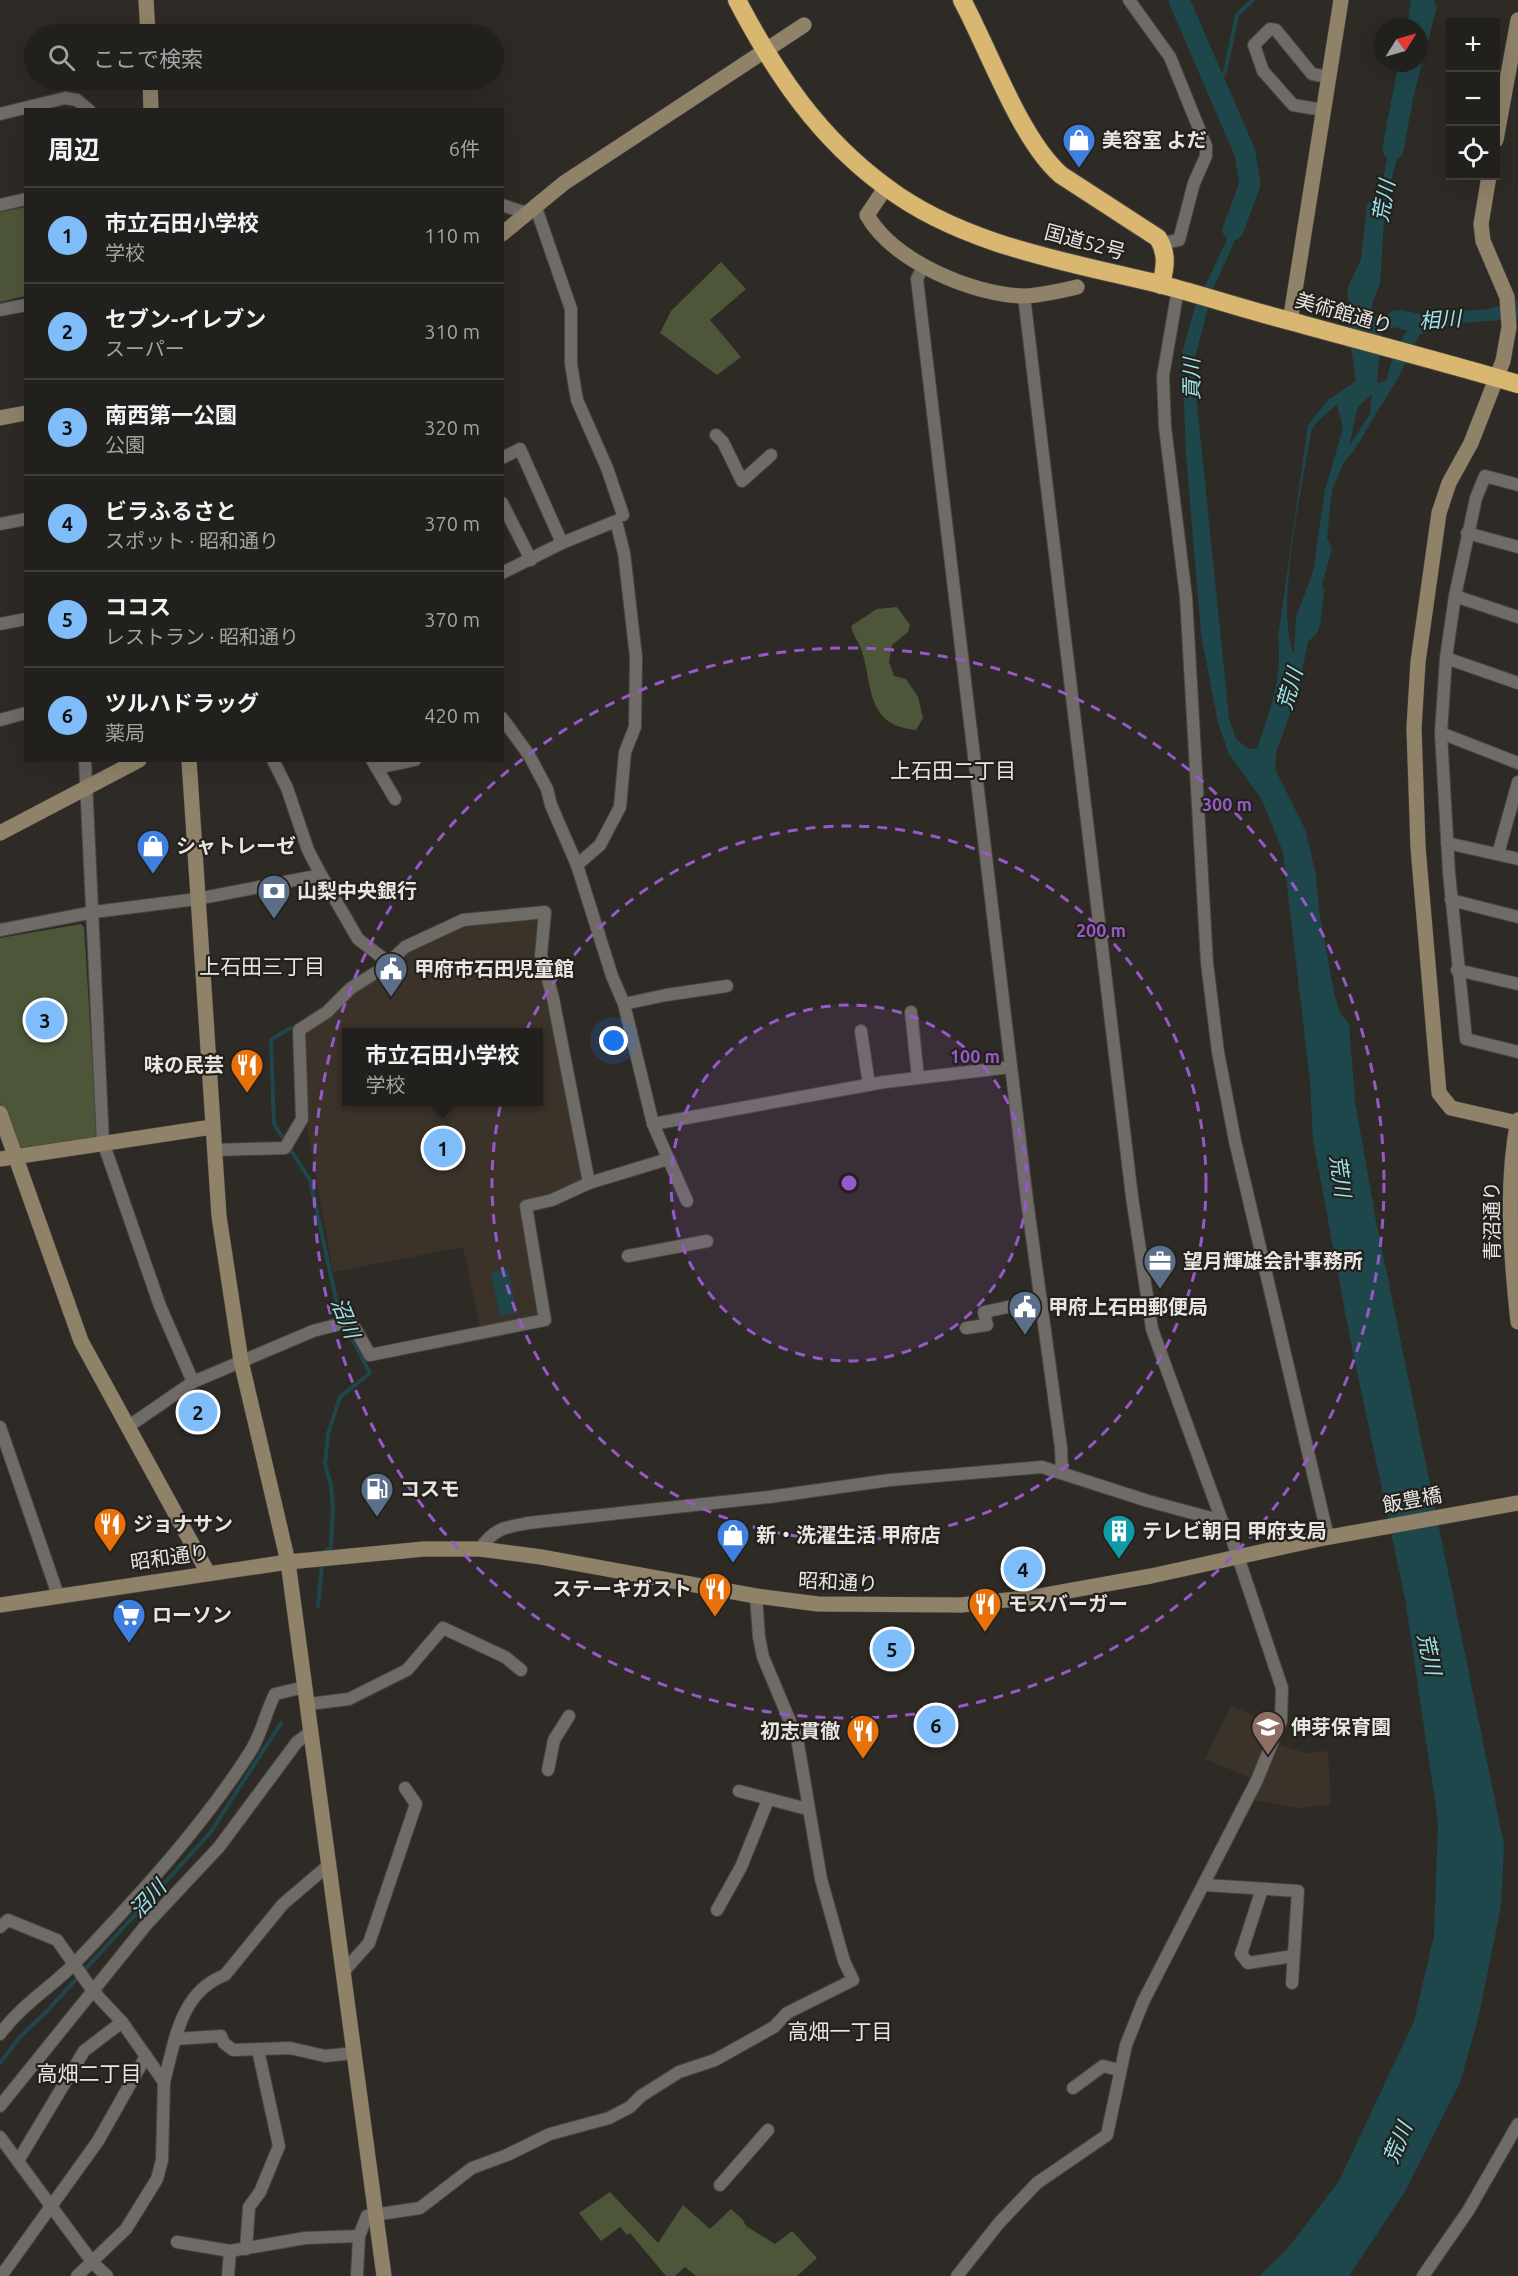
<!DOCTYPE html>
<html lang="ja">
<head>
<meta charset="utf-8">
<style>
	:root { --surface:#22201c; --page:#2e2d29; --text:#f1f3f6; --muted:#a2a3a3; --line:#3f3e3b; --accent:#7ebdf9 }
	body { margin:0; font-family:Ubuntu,"Noto Sans JP",sans-serif; background:var(--page); color:var(--text) }
	.controls { position:absolute; right:18px; top:18px; display:grid; overflow:hidden; border-radius:0px; box-shadow:0 6px 24px #0002 }
	.controls button { width:54px; height:54px; display:grid; place-items:center; padding:0; border:0; border-bottom:2px solid var(--line); background:var(--surface); color:var(--text); font:30px sans-serif }
	.compass { position:absolute; left:1374px; top:18px; width:54px; height:54px; border-radius:50%; background:var(--surface); box-shadow:0 6px 24px #0002; rotate:53deg }
	.you { position:absolute; left:614px; top:1041px; width:21px; height:21px; margin:-15px; border:4px solid #fff; border-radius:50%; background:#1a73e8; box-shadow:0 0 0 9px #1a73e833 }
	.badge { display:grid; place-items:center; width:39px; height:39px; border-radius:50%; background:var(--accent); color:#111; font-size:20px; font-weight:700 }
	.pin { position:absolute; translate:-50% -50%; border:3px solid #fff; box-shadow:0 2px 6px #0006 }
	.popup { position:absolute; left:342px; top:1028px; width:201px; height:78px; box-sizing:border-box; display:grid; place-content:center; border-radius:0px; background:var(--surface); filter:drop-shadow(0 2px 4px #0005); font-size:20px; white-space:nowrap; color:var(--muted) }
	.popup b { font-size:22px; color:var(--text) }
	.popup::after { content:''; position:absolute; left:50%; top:100%; margin-left:-12px; border:12px solid transparent; border-top-color:var(--surface) }
	.list { margin:0; padding:0; list-style:none }
	h2 { display:flex; justify-content:space-between; align-items:center; height:78px; margin:0; padding:0 24px; font-size:26px }
	h2 small { font-size:20px; font-weight:400; color:var(--muted) }
	.list li { display:grid; grid-template-columns:39px 1fr auto; gap:18px; align-items:center; box-sizing:border-box; height:96px; padding:0 24px; border-top:2px solid var(--line) }
	.list b { display:block; font-size:22px; white-space:nowrap }
	.list p { margin:0; font-size:20px; white-space:nowrap; color:var(--muted) }
	.list em { font-size:20px; font-style:normal; color:var(--muted) }
	.icon { flex:none; width:33px; height:33px; fill:none; stroke:currentColor; stroke-width:2; stroke-linecap:round; stroke-linejoin:round }
	.map { position:relative; flex:none; width:1518px; height:2276px; overflow:hidden }
	.search { position:absolute; background:var(--surface); box-shadow:0 6px 24px #0002; left:24px; top:24px; width:480px; height:66px; display:flex; align-items:center; gap:15px; box-sizing:border-box; padding:0 21px; border-radius:33px; color:var(--muted); font-size:22px }
	.panel { position:absolute; background:var(--surface); box-shadow:0 6px 24px #0002; left:24px; top:108px; width:480px; height:654px; border-radius:0px }
	.map>svg:first-child { display:block }
</style>
</head>
<body>
<div class="map">
<svg width="1518" height="2276" viewBox="0 0 1518 2276">
	<rect width="100%" height="100%" fill="#2e2a26"/>
	<g fill="#3b332a" fill-rule="evenodd">
		<path d="M531,916L539,922L535,953L547,1000L581,1176L579,1183L521,1203L538,1311L535,1316L480,1327L463,1247L333,1272L306,1120L304,1032L352,992L410,950L463,925ZM347,1032H539V1102H347Z"/>
		<polygon points="1231,1705 1278,1728 1272,1743 1306,1753 1328,1751 1331,1804 1299,1808 1247,1799 1256,1780 1205,1759"/>
	</g>
	<g fill="#4e5639">
		<polygon points="25,207 25,296 0,302 0,212"/>
		<polygon points="721,262 746,289 710,320 741,357 717,375 660,333 671,311"/>
		<path d="M897,607L910,625L908,632L892,645L889,662L894,676L906,679L918,697L923,718L916,730C868,725 873,692 863,655C861,645 853,636 851,626L877,609Z"/>
		<polygon points="81,924 84,927 97,1135 93,1139 24,1152 15,1148 0,1102 0,938"/>
		<polygon points="610,2192 658,2243 683,2205 710,2229 731,2209 743,2220 746,2226 775,2244 792,2231 817,2258 797,2276 696,2276 685,2267 675,2276 666,2276 630,2233 627,2235 620,2227 601,2241 579,2213"/>
	</g>
	<g fill="#1e474c" fill-rule="evenodd">
		<path d="M1411,0H1434L1437,7L1391,181L1384,219L1380,284L1372,304V315L1382,319L1392,311L1401,310L1420,314L1489,309L1518,300V319L1461,323L1420,334L1398,378L1353,452L1344,462L1332,490L1327,538L1332,549L1322,584L1324,590L1320,625L1317,633L1308,642L1297,695L1276,753L1275,769L1306,831L1316,876L1319,910L1334,993L1340,1013L1349,1024L1355,1101L1376,1221L1504,1844L1501,1907L1478,2019L1460,2083L1404,2193L1349,2276H1259L1288,2248L1339,2181L1414,2021L1434,1935L1438,1822L1405,1598L1350,1338L1313,1139L1310,1081L1283,852L1262,800L1229,754L1218,723L1201,634L1186,454L1182,354L1195,307L1244,204L1237,236L1213,289L1193,365L1229,718L1236,739L1249,749L1257,748C1270,711 1283,678 1278,638L1308,425L1328,400L1356,381L1346,311L1349,303L1347,289L1361,260L1367,205L1381,190L1392,133L1406,108L1407,80L1404,73V63H1419V27H1407ZM1395,327L1407,331L1395,350L1386,381L1377,383L1381,331ZM1372,394L1370,414L1349,446L1358,407ZM1337,404L1343,428L1325,490L1313,572L1296,617L1294,654C1274,611 1303,483 1311,432L1316,423Z"/>
		<polygon points="508,1269 517,1313 500,1316 491,1272"/>
	</g>
	<g fill="none" stroke-linecap="round" stroke-linejoin="round">
		<g stroke="#1e474c" stroke-width="4">
			<polyline points="1216,87 1225,72 1237,15 1253,0"/>
			<polyline points="290,1028 271,1040 274,1124 310,1180 339,1313 370,1373 340,1397 328,1434 325,1464 331,1485 333,1508 331,1547 323,1553"/>
			<polyline points="318,1606 322,1564"/>
			<polyline points="0,2063 19,2038 48,2010 210,1833 281,1723"/>
		</g>
		<g stroke="#1e474c" stroke-width="21">
			<polyline points="1179,0 1245,153 1250,184 1233,230"/>
			<polyline points="1393,149 1409,63"/>
		</g>
		<g stroke="#484542" stroke-width="14">
			<g id="street">
				<polyline points="1129,0 1170,57 1206,146 1206,156 1194,183 1179,240 1162,243"/>
				<polyline points="1323,110 1293,105 1263,71 1254,45 1270,29 1276,30 1312,74 1328,77"/>
				<polyline points="0,114 65,98 77,100 89,110"/>
				<polyline points="0,205 26,199"/>
				<polyline points="502,205 526,213"/>
				<polyline points="535,205 571,309 571,364 577,400 607,468 623,515"/>
				<polyline points="924,265 917,279 1027,1200 1061,1448 1062,1472"/>
				<polyline points="1178,289 1163,376 1165,427 1186,597 1207,963 1218,1052 1235,1141 1328,1537"/>
				<polyline points="1024,296 1132,1197 1152,1329 1222,1521"/>
				<polyline points="0,310 26,305"/>
				<polyline points="716,435 723,442 742,481 771,455"/>
				<polyline points="502,458 520,449 562,543"/>
				<polyline points="1518,485 1485,476 1476,498 1455,596 1446,658 1441,733 1449,873 1466,1039 1518,1052"/>
				<polyline points="502,503 531,560"/>
				<polyline points="0,524 26,519"/>
				<polyline points="1467,533 1518,547"/>
				<polyline points="502,573 562,543 616,521 624,553 636,657 635,727 625,752 620,807 600,845 577,865"/>
				<polyline points="1455,596 1518,617"/>
				<polyline points="0,624 26,619"/>
				<polyline points="1446,658 1518,683"/>
				<polyline points="502,718 529,755 547,789 551,805 577,865 612,976 624,1004 653,1124 687,1201"/>
				<polyline points="0,720 26,713"/>
				<polyline points="1441,733 1518,763"/>
				<polyline points="85,760 103,1142 160,1306 193,1382"/>
				<polyline points="273,760 287,788 308,850 321,875 358,939 388,962"/>
				<polyline points="372,760 395,799"/>
				<polyline points="377,768 415,760"/>
				<polyline points="1447,843 1518,859"/>
				<polyline points="1498,854 1518,782"/>
				<polyline points="1451,900 1518,917"/>
				<polyline points="0,930 94,912 197,899 321,875"/>
				<polyline points="1457,970 1518,984"/>
				<polyline points="624,1004 666,995 727,986"/>
				<polyline points="911,1012 918,1077"/>
				<polyline points="861,1031 869,1085"/>
				<polyline points="653,1124 884,1082 1011,1067"/>
				<polyline points="589,1183 668,1159"/>
				<polyline points="628,1256 707,1241"/>
				<polyline points="966,1328 987,1325 984,1312 1041,1300"/>
				<polyline points="129,1426 193,1382 313,1331 351,1321 370,1355 545,1320 526,1206 552,1200 589,1183 553,998 541,955 545,912 463,920 405,947 383,968 351,988 327,1012 299,1030 302,1119 285,1148 214,1150"/>
				<polyline points="0,1427 58,1595"/>
				<path d="M480,1549C493,1529 505,1527 528,1523L769,1497L890,1480L1042,1467L1148,1501L1222,1521L1229,1530L1282,1688L1281,1721L1257,1780L1143,2002L1126,2045L1107,2135L1037,2183L999,2223L957,2276"/>
				<polyline points="309,1704 349,1699 407,1670 443,1628 505,1657 521,1670"/>
				<polyline points="548,1770 554,1740 569,1716"/>
				<polyline points="739,1791 807,1809"/>
				<polyline points="1205,1885 1298,1891 1292,1983"/>
				<polyline points="1262,1889 1241,1954 1248,1963 1293,1956"/>
				<polyline points="717,1910 741,1867 768,1800"/>
				<polyline points="0,1927 8,1920 57,1940 93,1991 122,2022 164,2082 162,2160 157,2179 126,2229 77,2276"/>
				<polyline points="344,1971 369,1943 416,1804 405,1788"/>
				<path d="M0,2034C21,2005 52,1987 76,1962C138,1896 201,1829 250,1752C262,1734 265,1713 275,1694L305,1687"/>
				<polyline points="175,2039 221,2036 224,2043 233,2050 290,2048 325,2056 355,2053"/>
				<path d="M164,2082C175,2041 180,1992 225,1975L283,1904L330,1864"/>
				<polyline points="1073,2088 1103,2066 1119,2070"/>
				<polyline points="0,2106 146,1925 219,1847 297,1742 312,1731"/>
				<polyline points="0,2137 93,2263 107,2276"/>
				<polyline points="18,2161 84,2051 122,2022"/>
				<polyline points="720,2185 768,2130"/>
				<polyline points="177,2242 230,2251 305,2238 359,2236"/>
				<polyline points="246,2249 249,2207 260,2192 279,2146 258,2050"/>
				<polyline points="1,2276 98,2141 146,2056"/>
				<polyline points="228,2276 230,2251"/>
				<polyline points="357,2276 359,2236 367,2216 420,2208 472,2168 507,2155 550,2134 609,2118 630,2107 641,2096 679,2072 715,2060 774,2027 787,2013 853,1980 844,1961 821,1879 797,1738 763,1657 759,1637 756,1596"/>
				<polyline points="1423,2276 1468,2211 1518,2124"/>
			</g>
		</g>
		<g stroke="#484542" stroke-width="16">
			<g id="secondary">
				<polyline points="146,0 148,34"/>
				<polyline points="150,80 151,110"/>
				<polyline points="1496,140 1518,20"/>
				<polyline points="1489,176 1481,224 1483,241 1507,297 1509,327 1503,361 1471,443 1449,483 1439,513 1418,662 1414,728 1418,847 1439,1093 1451,1108 1517,1123"/>
				<path d="M886,187L867,215C893,261 971,294 1022,296C1040,296 1059,291 1077,287"/>
				<polyline points="502,234 564,183 804,25"/>
				<polyline points="1290,322 1341,0"/>
				<polyline points="0,418 26,413"/>
				<polyline points="189,760 219,1216 241,1361 288,1562 384,2276"/>
				<polyline points="0,833 139,760"/>
				<polyline points="0,1113 81,1341 208,1573"/>
				<path d="M1518,1120C1505,1186 1511,1256 1518,1322"/>
				<polyline points="0,1159 212,1127"/>
				<polyline points="0,1605 288,1562 424,1549 480,1549 541,1557 756,1596 818,1604 961,1605 1034,1597 1151,1576 1324,1538 1518,1503"/>
			</g>
		</g>
		<g stroke="#484542" stroke-width="20">
			<g id="highway">
				<path d="M737,0C775,73 819,138 886,187C964,246 1070,262 1163,285C1205,296 1247,310 1290,321C1366,342 1443,362 1518,384"/>
				<path d="M962,0C989,50 1020,139 1061,175L1158,238C1168,254 1165,268 1161,285"/>
			</g>
		</g>
		<use href="#street" stroke="#6f6b66" stroke-width="12"/>
		<use href="#secondary" stroke="#8f8269" stroke-width="15"/>
		<use href="#highway" stroke="#dab771" stroke-width="18"/>
	</g>
	<circle cx="849" cy="1183" r="178" fill="#965ac8" fill-opacity=".12"/>
	<g fill="none" stroke="#965ac8" stroke-width="3" stroke-dasharray="10 8">
		<circle cx="849" cy="1183" r="178"/>
		<circle cx="849" cy="1183" r="357"/>
		<circle cx="849" cy="1183" r="535"/>
	</g>
	<defs>
		<g id="shop-pin" transform="scale(1.725)"><path d="M0 17L-7.5 6A9.5 9.5 0 1 1 7.5 6Z" fill="#3f7fe0" stroke="#24201c"/><path d="M-5-2.5h2.3a2.7 3.5 0 0 1 5.4 0H5L5.5 6h-11ZM-1.5-2.5h3a1.5 2.3 0 0 0-3 0Z" fill="#fff"/></g>
		<g id="bank-pin" transform="scale(1.725)"><path d="M0 17L-7.5 6A9.5 9.5 0 1 1 7.5 6Z" fill="#5c6f8a" stroke="#24201c"/><path d="M-6-4H6V4H-6ZM0-2.3a2.3 2.3 0 1 0 0 4.6a2.3 2.3 0 1 0 0-4.6Z" fill="#fff"/></g>
		<g id="civic-pin" transform="scale(1.725)"><path d="M0 17L-7.5 6A9.5 9.5 0 1 1 7.5 6Z" fill="#5c6f8a" stroke="#24201c"/><path d="M-.6-6.5H3V-4.5H.6V-3L4-1V1h2V6H-6V1h2V-1L-.6-3ZM-1.2 2.5V6h2.4V2.5Z" fill="#fff"/></g>
		<g id="restaurant-pin" transform="scale(1.725)"><path d="M0 17L-7.5 6A9.5 9.5 0 1 1 7.5 6Z" fill="#e8710a" stroke="#24201c"/><path d="M-5-6h1v4h1v-4h1v4h1v-4h1v5L-1.5 .5V6h-2V.5L-5-1ZM5-6V6H3V1.5H1.5Q1.5-4 5-6Z" fill="#fff"/></g>
		<g id="office-pin" transform="scale(1.725)"><path d="M0 17L-7.5 6A9.5 9.5 0 1 1 7.5 6Z" fill="#5c6f8a" stroke="#24201c"/><path d="M-6-3h4V-5.5h4V-3h4V5H-6ZM-1-4.5V-3h2v-1.5ZM-6 0V1H6V0Z" fill="#fff"/></g>
		<g id="fuel-pin" transform="scale(1.725)"><path d="M0 17L-7.5 6A9.5 9.5 0 1 1 7.5 6Z" fill="#5c6f8a" stroke="#24201c"/><path d="M-5.5-6h7V0h2V4h1.3V-2.5L3-4.5l.8-.8L6-3V5H2.5V1h-1V6h-7ZM-4.2-4.7v3.2H.2V-4.7Z" fill="#fff"/></g>
		<g id="building-pin" transform="scale(1.725)"><path d="M0 17L-7.5 6A9.5 9.5 0 1 1 7.5 6Z" fill="#0f9aa8" stroke="#24201c"/><path d="M-4-6H4V6H1V3H-1V6H-4ZM-2.5-4.3h1.7v1.8h-1.7ZM.8-4.3h1.7v1.8H.8ZM-2.5-1h1.7V.8h-1.7ZM.8-1h1.7V.8H.8Z" fill="#fff"/></g>
		<g id="supermarket-pin" transform="scale(1.725)"><path d="M0 17L-7.5 6A9.5 9.5 0 1 1 7.5 6Z" fill="#3f7fe0" stroke="#24201c"/><path d="M-6-5.5h2.5l.6 2H6L4.5 2H-2.5L-4.4-4H-6ZM-1.5 3.2a1.3 1.3 0 1 0 .1 0ZM3 3.2a1.3 1.3 0 1 0 .1 0Z" fill="#fff"/></g>
		<g id="school-pin" transform="scale(1.725)"><path d="M0 17L-7.5 6A9.5 9.5 0 1 1 7.5 6Z" fill="#8d6e63" stroke="#24201c"/><path d="M0-5L7-2L0 1L-7-2ZM-4 1L0 2.5L4 1V4Q0 6-4 4Z" fill="#fff"/></g>
	</defs>
	<g fill-rule="evenodd">
		<use href="#shop-pin" x="1079" y="140"/>
		<use href="#shop-pin" x="153" y="846"/>
		<use href="#bank-pin" x="274" y="891"/>
		<use href="#civic-pin" x="391" y="969"/>
		<use href="#restaurant-pin" x="247" y="1065"/>
		<use href="#office-pin" x="1160" y="1261"/>
		<use href="#civic-pin" x="1025" y="1307"/>
		<use href="#fuel-pin" x="377" y="1489"/>
		<use href="#restaurant-pin" x="110" y="1524"/>
		<use href="#building-pin" x="1119" y="1531"/>
		<use href="#shop-pin" x="733" y="1535"/>
		<use href="#restaurant-pin" x="715" y="1589"/>
		<use href="#restaurant-pin" x="985" y="1604"/>
		<use href="#supermarket-pin" x="129" y="1615"/>
		<use href="#school-pin" x="1268" y="1727"/>
		<use href="#restaurant-pin" x="863" y="1731"/>
	</g>
	<g text-anchor="middle" stroke-width="4.5" stroke-linejoin="round" paint-order="stroke">
		<g font-size="20" font-weight="bold" fill="#e8e5e3" stroke="#24201c" text-anchor="start">
			<text x="1102" y="147">美容室 よだ</text>
			<text x="176" y="853">シャトレーゼ</text>
			<text x="297" y="898">山梨中央銀行</text>
			<text x="414" y="976">甲府市石田児童館</text>
			<text x="224" y="1072" text-anchor="end">味の民芸</text>
			<text x="1183" y="1268">望月輝雄会計事務所</text>
			<text x="1048" y="1314">甲府上石田郵便局</text>
			<text x="400" y="1496">コスモ</text>
			<text x="133" y="1531">ジョナサン</text>
			<text x="1142" y="1538">テレビ朝日 甲府支局</text>
			<text x="756" y="1542">新・洗濯生活 甲府店</text>
			<text x="692" y="1596" text-anchor="end">ステーキガスト</text>
			<text x="1008" y="1611">モスバーガー</text>
			<text x="152" y="1622">ローソン</text>
			<text x="1291" y="1734">伸芽保育園</text>
			<text x="840" y="1738" text-anchor="end">初志貫徹</text>
		</g>
		<g font-size="20" fill="#e8e5e3" stroke="#24201c">
			<text transform="translate(1085 242) rotate(15)" y="7">国道52号</text>
			<text transform="translate(1344 313) rotate(16)" y="7">美術館通り</text>
			<text transform="translate(1492 1221) rotate(-90)" y="7">青沼通り</text>
			<text transform="translate(1412 1500) rotate(-11)" y="7">飯豊橋</text>
			<text transform="translate(170 1557) rotate(-8)" y="7">昭和通り</text>
			<text transform="translate(838 1582) rotate(3)" y="7">昭和通り</text>
		</g>
		<g font-size="21" font-style="italic" fill="#98e5ee" stroke="#24201c">
			<text transform="translate(1384 201) rotate(-80)" y="7">荒川</text>
			<text transform="translate(1440 320) rotate(-4)" y="7">相川</text>
			<text transform="translate(1192 379) rotate(-90)" y="7">貢川</text>
			<text transform="translate(1290 689) rotate(-74)" y="7">荒川</text>
			<text transform="translate(1340 1176) rotate(82)" y="7">荒川</text>
			<text transform="translate(345 1318) rotate(68)" y="7">沼川</text>
			<text transform="translate(1429 1654) rotate(78)" y="7">荒川</text>
			<text transform="translate(148 1899) rotate(-47)" y="7">沼川</text>
			<text transform="translate(1398 2143) rotate(-68)" y="7">荒川</text>
		</g>
		<g font-size="21" fill="#e8e5e3" stroke="#24201c">
			<text x="953" y="778">上石田二丁目</text>
			<text x="262" y="974">上石田三丁目</text>
			<text x="840" y="2039">高畑一丁目</text>
			<text x="89" y="2081">高畑二丁目</text>
		</g>
	</g>
	<circle cx="849" cy="1183" r="9" fill="#965ac8" stroke="#24201c" stroke-width="3"/>
	<g font-size="18" text-anchor="middle" font-weight="bold" fill="#965ac8" stroke="#24201c" stroke-width="4.5" stroke-linejoin="round" paint-order="stroke">
		<text x="1227" y="811">300 m</text>
		<text x="1101" y="937">200 m</text>
		<text x="975" y="1063">100 m</text>
	</g>
</svg>
<div class="controls">
<button>+</button>
<button>−</button>
<button><svg class="icon" aria-label="locate" viewBox="0 0 24 24"><circle cx="12" cy="12" r="6"/><path d="M12 2v4M12 18v4M2 12h4M18 12h4"/></svg></button>
</div>
<svg class="compass" viewBox="-18 -18 36 36"><path d="M0-13l5 13h-10z" fill="#e53935"/><path d="M0 13l5-13h-10z" fill="#a2a3a3"/></svg>
<div class="you"></div>
<div class="pin badge" style="left:443px;top:1148px">1</div>
<div class="popup"><b>市立石田小学校</b>学校</div>
<div class="pin badge" style="left:198px;top:1412px">2</div>
<div class="pin badge" style="left:45px;top:1020px">3</div>
<div class="pin badge" style="left:1023px;top:1569px">4</div>
<div class="pin badge" style="left:892px;top:1649px">5</div>
<div class="pin badge" style="left:936px;top:1725px">6</div>
<div class="search"><svg class="icon" aria-label="search" viewBox="0 0 24 24"><circle cx="10" cy="10" r="6"/><path d="M15 15l6 6"/></svg>ここで検索</div>
<section class="panel">
<h2>周辺<small>6件</small></h2>
<ul class="list">
<li><span class="badge">1</span><div><b>市立石田小学校</b><p>学校</p></div><em>110 m</em></li>
<li><span class="badge">2</span><div><b>セブン-イレブン</b><p>スーパー</p></div><em>310 m</em></li>
<li><span class="badge">3</span><div><b>南西第一公園</b><p>公園</p></div><em>320 m</em></li>
<li><span class="badge">4</span><div><b>ビラふるさと</b><p>スポット · 昭和通り</p></div><em>370 m</em></li>
<li><span class="badge">5</span><div><b>ココス</b><p>レストラン · 昭和通り</p></div><em>370 m</em></li>
<li><span class="badge">6</span><div><b>ツルハドラッグ</b><p>薬局</p></div><em>420 m</em></li>
</ul>
</section>
</div>
</body>
</html>
